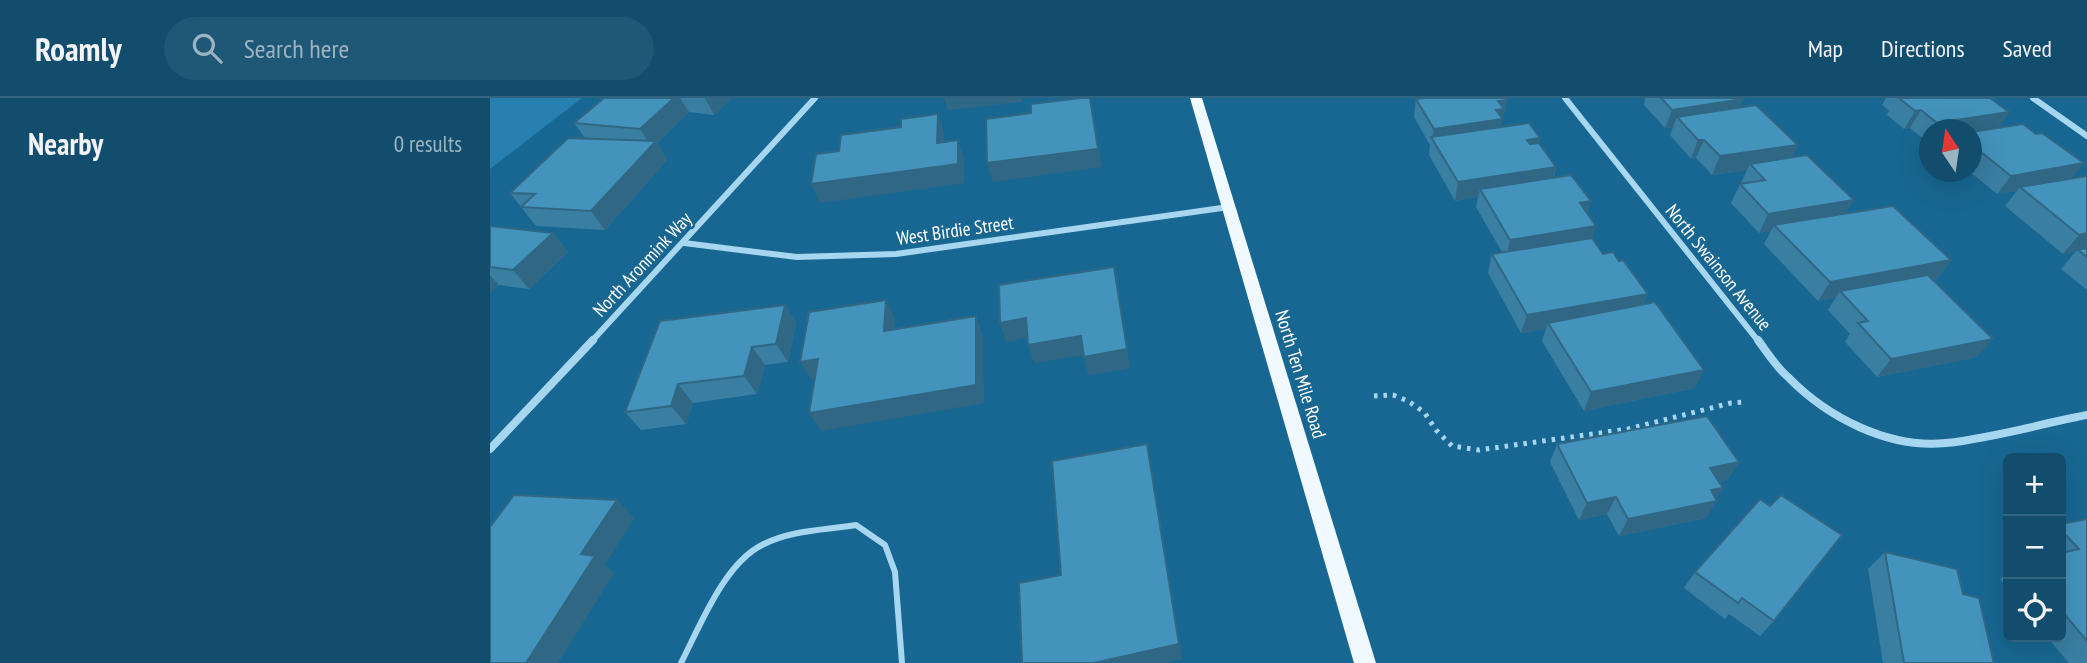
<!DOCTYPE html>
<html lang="en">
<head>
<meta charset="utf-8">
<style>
	:root { --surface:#124d6e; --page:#1f5776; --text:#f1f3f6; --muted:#9cb4c2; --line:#316481 }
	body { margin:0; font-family:"PT Sans Narrow",sans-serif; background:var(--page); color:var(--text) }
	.controls { position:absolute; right:21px; bottom:21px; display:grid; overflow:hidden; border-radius:10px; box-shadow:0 7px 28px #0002 }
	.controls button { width:63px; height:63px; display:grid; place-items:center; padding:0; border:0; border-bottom:2px solid var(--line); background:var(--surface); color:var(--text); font:35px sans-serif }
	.compass { position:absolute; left:1429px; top:21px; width:63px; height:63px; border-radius:50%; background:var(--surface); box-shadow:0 7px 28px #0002; rotate:347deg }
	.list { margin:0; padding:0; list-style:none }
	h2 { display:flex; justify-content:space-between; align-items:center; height:91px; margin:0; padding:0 28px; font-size:30px }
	h2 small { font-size:23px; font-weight:400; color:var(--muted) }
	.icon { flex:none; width:38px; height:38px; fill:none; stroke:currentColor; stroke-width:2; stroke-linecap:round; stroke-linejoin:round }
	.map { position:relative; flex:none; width:1597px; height:565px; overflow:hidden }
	header { display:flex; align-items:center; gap:42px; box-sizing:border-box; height:98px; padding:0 35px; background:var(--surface); border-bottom:2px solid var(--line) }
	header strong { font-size:33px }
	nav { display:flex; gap:38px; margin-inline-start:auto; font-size:24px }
	.search { width:490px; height:63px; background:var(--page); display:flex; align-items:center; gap:18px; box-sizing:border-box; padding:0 24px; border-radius:38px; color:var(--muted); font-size:26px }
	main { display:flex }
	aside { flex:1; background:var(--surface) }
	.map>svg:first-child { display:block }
</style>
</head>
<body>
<header>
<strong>Roamly</strong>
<div class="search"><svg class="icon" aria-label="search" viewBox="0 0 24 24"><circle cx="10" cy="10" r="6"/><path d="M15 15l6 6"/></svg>Search here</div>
<nav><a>Map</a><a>Directions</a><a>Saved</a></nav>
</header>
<main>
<aside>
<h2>Nearby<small>0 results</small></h2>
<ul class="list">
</ul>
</aside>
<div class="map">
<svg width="1597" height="565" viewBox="0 0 1597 565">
	<rect width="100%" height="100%" fill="#186792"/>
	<polygon fill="#2780af" points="0,0 92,0 0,71"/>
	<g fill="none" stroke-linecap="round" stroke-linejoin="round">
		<polyline stroke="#a7d7f0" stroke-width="5" stroke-dasharray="3.5 6" stroke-linecap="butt" points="884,298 903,297 918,303 934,314 946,332 962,348 989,352 1138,331 1241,305 1255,304"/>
		<path stroke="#a7d7f0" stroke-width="6" d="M191,565C210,528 234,466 272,447C300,432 335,432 366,427L395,447L405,474L412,565"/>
		<g stroke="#a7d7f0" stroke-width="6">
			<polyline points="1075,0 1269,244"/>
			<polyline points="1543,0 1597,38"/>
			<polyline points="194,145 307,159 406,156 739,109"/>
			<polyline points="101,244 325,0"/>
		</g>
		<g stroke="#a7d7f0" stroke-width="8">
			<path d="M1268,242C1277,254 1286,269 1298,279C1337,319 1398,351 1456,345C1503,340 1550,326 1597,317"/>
			<polyline points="0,351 103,242"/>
		</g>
		<polygon fill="#f0f9ff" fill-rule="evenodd" points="700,0 712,0 886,565 864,565"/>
	</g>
	<g fill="#3a7ea2">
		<polygon points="114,0 242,0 224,17 199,14 167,45 177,62 115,132 46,128 20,95 95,40 84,25"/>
		<polygon points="927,0 1015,0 1017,2 1011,29 1050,40 1049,46 1066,69 1064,79 1101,103 1097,115 1102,140 1113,156 1129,163 1158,196 1153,207 1205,290 1094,313 1052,243 1056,231 1031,235 998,175 1002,156 1012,154 986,109 988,99 965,103 939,57 940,47 924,19 926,1"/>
		<polygon points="1155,0 1252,0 1253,1 1249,10 1302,60 1356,115 1461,162 1447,181 1442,182 1487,259 1387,279 1355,244 1360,236 1338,212 1346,199 1328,203 1274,146 1281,133 1269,135 1241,105 1250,86 1252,86 1251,85 1257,72 1222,77 1206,60 1201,61 1180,37 1183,29 1175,30 1154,7"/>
		<polygon points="1396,0 1503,0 1502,2 1519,14 1508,30 1582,81 1597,78 1597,192 1571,171 1586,153 1573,156 1515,108 1527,93 1507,96 1480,74 1481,74 1481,32 1439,32 1439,43 1436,43 1420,30 1414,31 1397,17 1399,13 1392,7"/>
		<polygon points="0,128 63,135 78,154 39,191 9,187 0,195"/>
		<polygon points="295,207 306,225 298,264 275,267 267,296 203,305 196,326 151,332 135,314"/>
		<polygon points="1067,346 1249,364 1237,382 1229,384 1233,390 1226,400 1216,420 1129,438 1117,416 1089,422 1060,364"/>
		<polygon points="1270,401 1284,523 1270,538 1239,516 1235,521 1194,490 1205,474"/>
		<polygon points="1597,421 1597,565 1579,565 1557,539 1571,539 1571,426"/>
		<polygon points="1395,454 1473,496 1504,565 1393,565 1378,471"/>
		<polygon points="1518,474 1518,491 1510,481"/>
	</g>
	<g fill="#306784">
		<polygon points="184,0 190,0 199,14 167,45 177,62 115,132 101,113 161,48 150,31"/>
		<polygon points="215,0 242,0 224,17"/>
		<polygon points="454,0 532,0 532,4 458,12"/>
		<polygon points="600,0 612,69 503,84 497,65"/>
		<polygon points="1253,1 1245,20 1187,19 1183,29 1175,30 1182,12"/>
		<polygon points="1017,2 1009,40 942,41 944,31 1008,3"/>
		<polygon points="1431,12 1420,30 1414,31 1425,13"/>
		<polygon points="1519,14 1506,33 1481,36 1481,32 1443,32 1447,25"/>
		<polygon points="448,16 454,35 454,64 447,45"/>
		<polygon points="1050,40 1046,59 1037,42"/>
		<polygon points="468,42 474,61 474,85 330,105 321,86"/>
		<polygon points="1208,42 1214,42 1206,60 1201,61"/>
		<polygon points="1308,47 1299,66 1260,66 1257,72 1222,77 1230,58"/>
		<polygon points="1594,65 1579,84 1530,89 1527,93 1507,96 1521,78"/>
		<polygon points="1066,69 1061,88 990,91 988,99 965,103 968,84"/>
		<polygon points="1364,102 1353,120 1284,127 1281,133 1269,135 1278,116"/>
		<polygon points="1101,103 1095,122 1090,105"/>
		<polygon points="1106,128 1100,147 1016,161 1020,142"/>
		<polygon points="63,135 78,154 39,191 23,172"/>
		<polygon points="1597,135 1597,151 1588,152 1586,153 1573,156 1589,137"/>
		<polygon points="1461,162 1447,181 1354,198 1350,193 1346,199 1328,203 1340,184"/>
		<polygon points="624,169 640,270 598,277 594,259"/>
		<polygon points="0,177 9,187 0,195"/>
		<polygon points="1158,196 1150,215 1058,225 1056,231 1031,235 1037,217"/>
		<polygon points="396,202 405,221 403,252 394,233"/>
		<polygon points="295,207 306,225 298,264 286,246"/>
		<polygon points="486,218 493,237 494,305 331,333 319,315"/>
		<polygon points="536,220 542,239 516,244 510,225"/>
		<polygon points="591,238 596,257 544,265 538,247"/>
		<polygon points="1503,241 1487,259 1387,279 1401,261"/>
		<polygon points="262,249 275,267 267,296 254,278"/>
		<polygon points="328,261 339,279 322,282 310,264"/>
		<polygon points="1214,272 1205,290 1094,313 1101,294"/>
		<polygon points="188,286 203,305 196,326 181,308"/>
		<polygon points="657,346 692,561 676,565 604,565"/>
		<polygon points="1249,364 1237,382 1209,388 1220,370"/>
		<polygon points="1233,390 1224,404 1227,403 1216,420 1129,438 1138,421 1221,392"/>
		<polygon points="1126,399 1117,416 1089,422 1097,405"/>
		<polygon points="127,402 144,420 115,467 124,475 68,565 36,565 91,456"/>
	</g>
	<g fill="#4493bc" stroke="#306784" stroke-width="2">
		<polygon points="114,0 184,0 150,31 84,25"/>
		<polygon points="591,0 600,0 608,51 497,65 496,21 541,15 541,6"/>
		<polygon points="934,0 1015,0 1017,2 1008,3 1014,11 1006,12 1013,21 944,31 926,1"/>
		<polygon points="1171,0 1252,0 1253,1 1182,12"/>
		<polygon points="1409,0 1500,0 1519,14 1447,25 1431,12 1425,13"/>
		<polygon points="1266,7 1308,47 1230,58 1214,42 1208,42 1187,19"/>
		<polygon points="448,16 447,45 468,42 468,66 321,86 326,56 349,53 351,37 411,29 411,21"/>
		<polygon points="1039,25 1050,40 1037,42 1040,46 1049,45 1066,69 968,84 941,39"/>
		<polygon points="1533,26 1546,36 1552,35 1594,65 1521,78 1481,46 1481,34"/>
		<polygon points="78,40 166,43 101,113 31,109 45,96 20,95"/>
		<polygon points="1317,57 1364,102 1278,116 1250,86 1275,82 1260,66"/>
		<polygon points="1081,77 1101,103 1090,105 1106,128 1020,142 990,91"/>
		<polygon points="1597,78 1597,135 1589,137 1530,89"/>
		<polygon points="1403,108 1461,162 1340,184 1284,127"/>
		<polygon points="0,128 63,135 23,172 0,169"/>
		<polygon points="1102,140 1113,156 1123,154 1129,163 1133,162 1158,196 1037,217 1002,156"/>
		<polygon points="1597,150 1597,159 1588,152"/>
		<polygon points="624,169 637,251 594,259 591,238 538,247 536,220 510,225 509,187"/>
		<polygon points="1438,177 1503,241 1401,261 1368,225 1378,223 1350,193"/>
		<polygon points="396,202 394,233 486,218 486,287 319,315 328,261 310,264 319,214"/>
		<polygon points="1165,204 1214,272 1101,294 1058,225"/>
		<polygon points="295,207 286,246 262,249 254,278 188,286 181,308 135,314 170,223"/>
		<polygon points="1217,318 1249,364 1220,370 1233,390 1221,392 1227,403 1138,421 1126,399 1097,405 1067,346"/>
		<polygon points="657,346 689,546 604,565 532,565 529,485 571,477 562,363"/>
		<polygon points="24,397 127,402 91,456 105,458 36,565 0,565 0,429"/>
		<polygon points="1291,397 1352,437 1284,523 1252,500 1248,505 1205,474 1270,401 1280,408"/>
		<polygon points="1597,421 1597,543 1571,512 1571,455 1589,451 1571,432 1571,426"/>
		<polygon points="1395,454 1467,471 1473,496 1489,500 1504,565 1414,565"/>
	</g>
	<g text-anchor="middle" stroke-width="5" stroke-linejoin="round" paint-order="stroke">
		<g font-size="19" fill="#fff" stroke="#186792">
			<text transform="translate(465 132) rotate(-8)" y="7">West Birdie Street</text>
			<text transform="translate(152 166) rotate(-47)" y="7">North Aronmink Way</text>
			<text transform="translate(1229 169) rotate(51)" y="7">North Swainson Avenue</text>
			<text transform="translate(811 276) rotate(73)" y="7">North Ten Mile Road</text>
		</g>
	</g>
</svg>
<div class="controls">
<button>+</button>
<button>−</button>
<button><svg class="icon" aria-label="locate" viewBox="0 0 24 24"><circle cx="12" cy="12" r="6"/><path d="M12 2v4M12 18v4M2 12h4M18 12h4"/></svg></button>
</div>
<svg class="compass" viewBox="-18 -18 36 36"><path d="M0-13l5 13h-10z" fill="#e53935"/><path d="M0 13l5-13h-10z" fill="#9cb4c2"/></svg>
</div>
</main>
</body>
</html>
